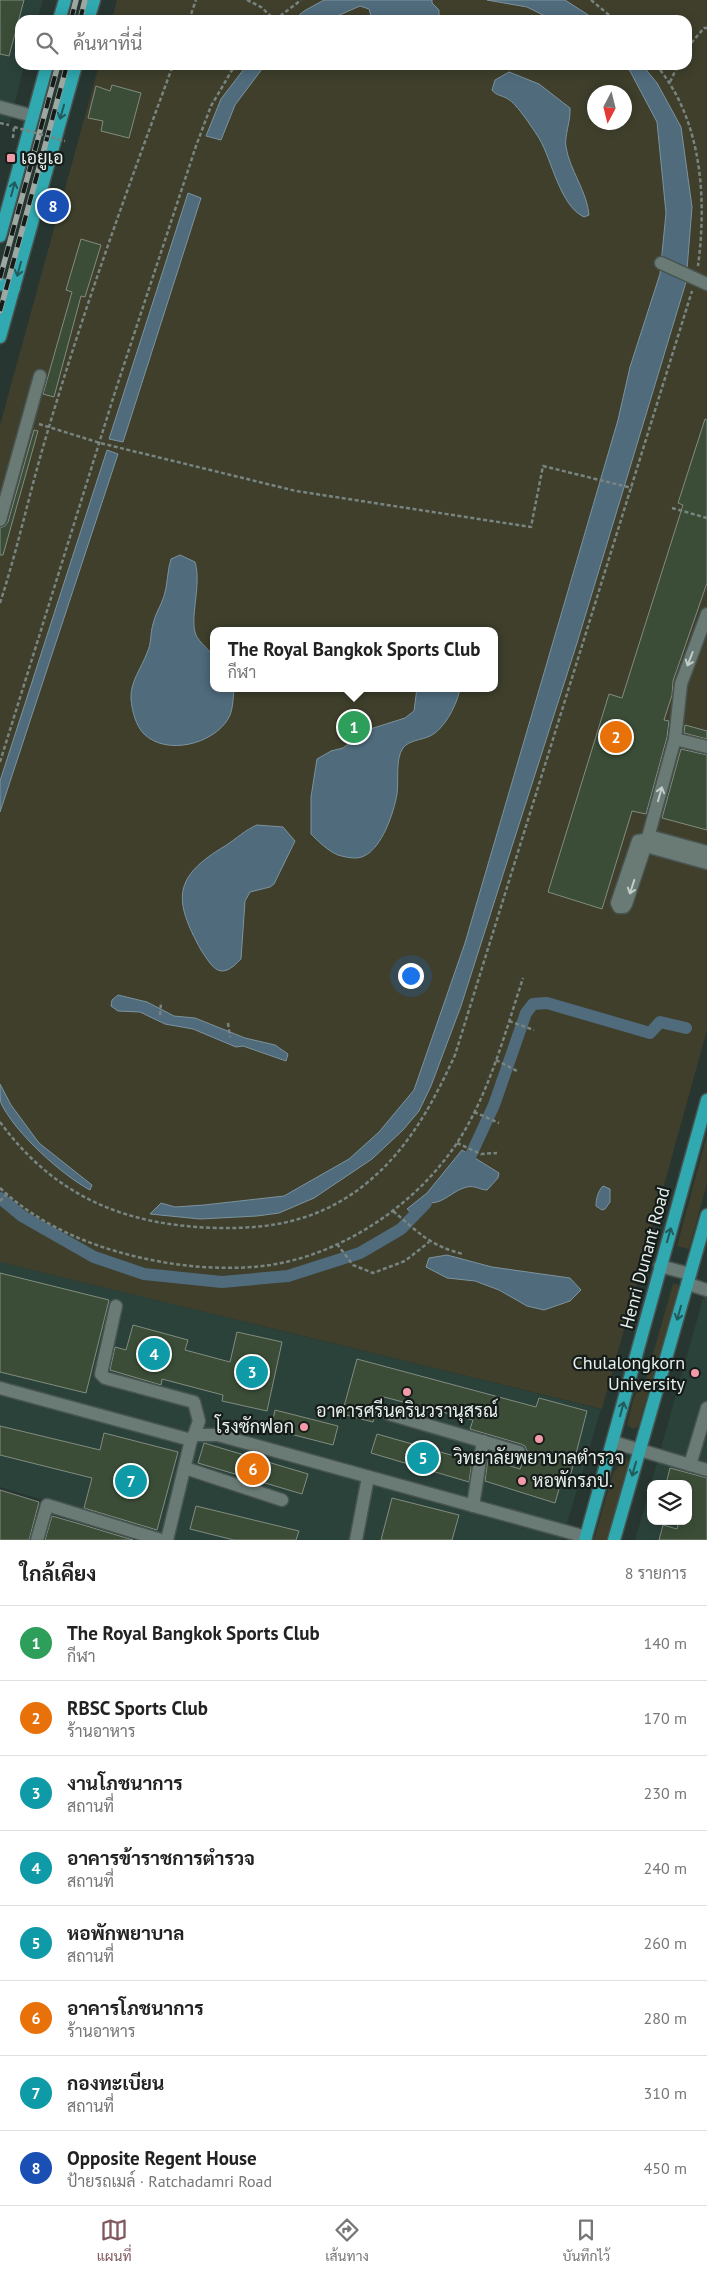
<!DOCTYPE html>
<html lang="th">
<head>
<meta charset="utf-8">
<style>
	:root { --surface:#fff; --page:#f2f2f2; --text:#222; --muted:#767676; --line:#e0e0e0; --accent:#80585e }
	body { margin:0; font-family:"PT Sans",Sarabun,sans-serif; background:var(--page); color:var(--text) }
	.controls { position:absolute; right:15px; bottom:15px; display:grid; overflow:hidden; border-radius:10px; box-shadow:0 2px 12px #0003 }
	.controls button { width:45px; height:45px; display:grid; place-items:center; padding:0; border:0; border-bottom:1px solid var(--line); background:var(--surface); color:var(--text); font:25px sans-serif }
	.compass { position:absolute; left:587px; top:85px; width:45px; height:45px; border-radius:50%; background:var(--surface); box-shadow:0 2px 12px #0003; rotate:187deg }
	.you { position:absolute; left:410px; top:975px; width:18px; height:18px; margin:-12px; border:4px solid #fff; border-radius:50%; background:#1a73e8; box-shadow:0 0 0 8px #1a73e833 }
	.badge { display:grid; place-items:center; width:32px; height:32px; border-radius:50%; background:var(--accent); color:#fff; font-size:16px; font-weight:700 }
	.pin { position:absolute; translate:-50% -50%; border:2px solid #fff; box-shadow:0 1px 5px #0006 }
	.popup { position:absolute; left:210px; top:627px; width:288px; height:65px; box-sizing:border-box; display:grid; place-content:center; border-radius:10px; background:var(--surface); filter:drop-shadow(0 1px 4px #0005); font-size:16px; white-space:nowrap; color:var(--muted) }
	.popup b { font-size:19px; color:var(--text) }
	.popup::after { content:''; position:absolute; left:50%; top:100%; margin-left:-10px; border:10px solid transparent; border-top-color:var(--surface) }
	.list { margin:0; padding:0; list-style:none }
	h2 { display:flex; justify-content:space-between; align-items:center; height:65px; margin:0; padding:0 20px; font-size:21px }
	h2 small { font-size:16px; font-weight:400; color:var(--muted) }
	.list li { display:grid; grid-template-columns:32px 1fr auto; gap:15px; align-items:center; box-sizing:border-box; height:75px; padding:0 20px; border-top:1px solid var(--line) }
	.list b { display:block; font-size:19px; white-space:nowrap }
	.list p { margin:0; font-size:16px; white-space:nowrap; color:var(--muted) }
	.list em { font-size:16px; font-style:normal; color:var(--muted) }
	.icon { flex:none; width:28px; height:28px; fill:none; stroke:currentColor; stroke-width:2; stroke-linecap:round; stroke-linejoin:round }
	.map { position:relative; flex:none; width:707px; height:1540px; overflow:hidden }
	.search { position:absolute; background:var(--surface); box-shadow:0 2px 12px #0003; left:15px; right:15px; top:15px; height:55px; display:flex; align-items:center; gap:12px; box-sizing:border-box; padding:0 18px; border-radius:15px; color:var(--muted); font-size:19px }
	.sheet { height:665px; background:var(--surface) }
	nav { display:flex; justify-content:space-around; align-items:center; box-sizing:border-box; height:70px; border-top:1px solid var(--line); background:var(--surface); font-size:14px; color:var(--muted) }
	nav a { display:grid; justify-items:center; gap:2px }
	nav .on { color:var(--accent) }
	.map>svg:first-child { display:block }
</style>
</head>
<body>
<div class="map">
<svg width="707" height="1540" viewBox="0 0 707 1540">
	<rect width="100%" height="100%" fill="#273631"/>
	<g fill="#2b423b">
		<polygon points="0,0 43,0 37,20 20,20 20,65 24,65 10,123 0,120"/>
		<polygon points="0,1262 601,1409 562,1540 176,1540 0,1487"/>
		<polygon points="707,1284 707,1540 635,1540 651,1486 651,1521 688,1521 688,1484 651,1484"/>
	</g>
	<g fill="#3f3f2c" fill-rule="evenodd">
		<path d="M117,0H707V1030L602,1409L0,1262V425L99,65H687V20H112ZM594,92H624V122H594ZM214,631H494V688H214Z"/>
		<polygon points="707,1135 707,1183 689,1249 677,1246"/>
		<polygon points="673,1284 677,1284 679,1287 638,1427 633,1429 627,1425 634,1397 646,1379"/>
		<polygon points="626,1458 630,1464 607,1540 594,1540 613,1473"/>
	</g>
	<g fill="#4f6b7c" stroke="#7d939e">
		<polygon points="324,0 432,0 432,3 439,10 439,20 372,20 369,9 360,6 328,20 293,20 304,11"/>
		<polygon points="487,0 565,0 596,20 553,20 527,7"/>
		<polygon points="247,65 265,65 235,105 221,140 206,136 221,99"/>
		<polygon points="623,65 642,65 657,83 681,127 692,207 686,282 577,643 461,1006 431,1086 419,1111 403,1130 372,1159 314,1198 279,1213 257,1216 200,1219 150,1214 161,1203 175,1207 204,1205 284,1196 349,1159 379,1132 414,1090 465,943 618,420 630,367 660,274 666,213 657,122 630,71"/>
		<path d="M509,72L539,84L570,108C571,121 564,136 566,147C570,171 587,191 589,215L584,217C560,206 552,160 539,138C533,129 517,104 508,99C502,95 496,96 492,90L495,80Z"/>
		<polygon points="188,193 201,198 123,442 109,439"/>
		<polygon points="107,450 118,454 0,812 0,781"/>
		<path d="M180,555L195,562C202,584 189,619 196,635C199,642 209,650 214,656V688L234,690C233,699 233,711 228,719C213,744 167,756 144,734C136,726 132,711 131,699C130,682 141,669 147,653C152,642 150,634 153,624C155,614 161,606 164,596C168,584 167,571 171,559Z"/>
		<path d="M417,688H460C458,703 444,730 430,736C422,740 409,740 403,748C395,759 399,781 397,794C394,812 382,848 364,856C357,860 345,857 338,855C328,851 318,841 311,834V797L317,759L331,751L343,748L367,730L405,718L414,711Z"/>
		<path d="M257,825L283,827L295,841L274,884L270,887L250,892L245,901L241,959C237,963 230,971 222,971C213,971 206,957 201,950C173,899 173,877 225,846C236,839 245,830 257,825Z"/>
		<polygon points="118,995 147,1002 174,1016 195,1018 245,1038 275,1045 288,1054 286,1061 243,1046 236,1047 193,1029 165,1024 140,1012 118,1011 111,1006 112,1000"/>
		<path d="M0,1084L11,1105L39,1143L92,1185L90,1190C62,1175 15,1133 1,1103C0,1098 0,1090 0,1084Z"/>
		<path d="M462,1150L499,1173L498,1178L487,1190C480,1190 475,1185 467,1187C453,1190 445,1203 430,1203L416,1217L407,1209L427,1193Z"/>
		<path d="M603,1186L610,1189V1202L605,1209L602,1210L596,1206C596,1199 598,1191 603,1186Z"/>
		<polygon points="447,1255 492,1267 570,1278 581,1290 570,1301 544,1310 527,1306 499,1290 475,1281 447,1278 426,1267 429,1258"/>
	</g>
	<g fill="none" stroke-linecap="round" stroke-linejoin="round">
		<g stroke="#4f6b7c" stroke-width="12">
			<polyline points="461,1167 469,1159 494,1105 526,1013 533,1004 547,1003 650,1033 660,1022 686,1028"/>
			<polyline points="0,1198 22,1216 94,1257 144,1274 222,1282 288,1276 360,1253 401,1229 426,1203"/>
		</g>
	</g>
	<g fill="#3b4d37" stroke="#828c80">
		<polygon points="0,0 24,0 9,56 0,54"/>
		<polygon points="112,85 141,93 129,138 101,131 103,121 88,118 96,86 110,91"/>
		<polygon points="81,239 101,245 85,297 81,296 54,397 43,394 72,292 66,290"/>
		<polygon points="705,419 707,420 707,583 673,681 672,695 664,720 669,721 667,737 646,814 632,811 602,909 548,892 609,694 622,698 683,505 678,503"/>
		<polygon points="34,430 38,431 3,555 0,555 0,528 5,526 8,522"/>
		<polygon points="685,725 707,731 707,739 684,733"/>
		<polygon points="681,749 707,755 707,830 662,818"/>
		<polygon points="0,1273 109,1300 86,1393 0,1372"/>
		<polygon points="133,1325 188,1340 185,1350 230,1362 237,1332 282,1342 267,1411 222,1401 223,1395 162,1379 161,1385 110,1370 115,1347 126,1350"/>
		<polygon points="357,1359 536,1407 539,1398 587,1411 570,1477 563,1475 555,1503 485,1481 488,1459 520,1469 527,1451 525,1446 521,1444 470,1429 473,1420 380,1396 373,1422 342,1414"/>
		<polygon points="275,1410 338,1426 333,1445 271,1429"/>
		<polygon points="0,1426 100,1450 104,1433 178,1452 157,1530 84,1508 92,1478 0,1455"/>
		<polygon points="377,1434 472,1461 469,1482 371,1453"/>
		<polygon points="204,1443 308,1474 302,1494 198,1463"/>
		<polygon points="670,1468 707,1478 707,1540 659,1540 663,1525 677,1529 679,1521 688,1521 688,1484 666,1484"/>
		<polygon points="0,1490 39,1502 29,1540 0,1540"/>
		<polygon points="392,1498 459,1515 452,1540 381,1540"/>
		<polygon points="196,1506 299,1531 296,1540 234,1540 190,1529"/>
		<polygon points="52,1516 80,1524 133,1540 45,1540"/>
	</g>
	<g fill="none" stroke-linecap="round" stroke-linejoin="round">
		<g stroke="#475450" stroke-width="15">
			<g id="minor">
				<polyline points="0,107 33,116"/>
				<polyline points="661,263 707,284"/>
				<polyline points="0,520 40,376"/>
				<polyline points="707,614 681,684 675,739 707,747"/>
				<polyline points="675,739 647,841 626,904 624,907 619,907 617,903 638,841 656,838 707,852"/>
				<polyline points="647,841 653,848 707,863"/>
				<polyline points="660,1266 690,1274"/>
				<polyline points="688,1284 707,1290"/>
				<polyline points="116,1306 101,1374 105,1378 194,1402 199,1421 194,1435"/>
				<polyline points="0,1388 191,1440"/>
				<polyline points="389,1414 519,1452"/>
				<polyline points="613,1442 707,1470"/>
				<polyline points="690,1465 707,1408"/>
				<polyline points="185,1468 282,1500"/>
				<polyline points="473,1506 483,1441"/>
				<polyline points="37,1540 47,1505 161,1540"/>
				<polyline points="167,1540 191,1440 194,1435 218,1435 586,1537"/>
				<polyline points="356,1540 368,1477"/>
			</g>
		</g>
		<g stroke="#475450" stroke-width="15">
			<g id="major">
				<polyline points="59,20 65,0"/>
				<polyline points="88,20 94,0"/>
				<polyline points="0,236 47,65"/>
				<polyline points="0,284 14,288"/>
				<polyline points="0,337 76,65"/>
				<polyline points="585,1540 707,1100"/>
				<polyline points="614,1540 707,1215"/>
			</g>
		</g>
		<g stroke="#788580" stroke-width="2.5" stroke-dasharray="4 2.5" stroke-linecap="butt">
			<polyline points="247,0 261,7 275,20"/>
			<polyline points="591,0 615,20"/>
			<polyline points="189,20 196,0"/>
			<polyline points="275,20 301,0"/>
			<polyline points="687,48 704,28 707,28"/>
			<path d="M656,65C702,119 707,198 698,266"/>
			<polyline points="670,82 678,65"/>
			<polyline points="0,123 9,125"/>
			<polyline points="13,138 14,127"/>
			<polyline points="39,424 100,443 296,491 531,527 543,466 632,488"/>
			<polyline points="672,508 707,518"/>
			<path d="M0,603C19,545 31,485 49,427C85,305 129,185 173,65"/>
			<polyline points="0,762 115,392 196,146 211,106 235,65"/>
			<polyline points="160,1015 161,1002"/>
			<polyline points="509,1021 534,1030"/>
			<polyline points="228,1023 230,1037"/>
			<polyline points="496,1060 519,1072"/>
			<polyline points="474,1112 499,1123"/>
			<path d="M0,1122C56,1198 127,1226 219,1228C276,1229 323,1219 368,1182C409,1148 433,1103 455,1055L692,291"/>
			<polyline points="457,1143 481,1154 497,1153"/>
			<path d="M0,1188C35,1221 80,1242 126,1254C167,1265 210,1270 253,1267C333,1261 413,1209 457,1143C489,1094 505,1033 523,978"/>
			<polyline points="0,1201 7,1194"/>
			<path d="M393,1211C418,1232 430,1246 463,1254"/>
			<polyline points="337,1244 353,1265 373,1273 405,1261 429,1242"/>
		</g>
		<use href="#minor" stroke="#6a7a75" stroke-width="12"/>
		<use href="#major" stroke="#30a9b0" stroke-width="12"/>
		<g stroke="#9da8a3" stroke-width="5.5">
			<g id="rail">
				<polyline points="71,20 76,0"/>
				<polyline points="80,20 85,0"/>
				<polyline points="0,278 58,65"/>
				<polyline points="0,311 67,65"/>
			</g>
		</g>
		<use href="#rail" stroke="#151c19" stroke-width="4" stroke-dasharray="11" stroke-linecap="butt"/>
		<polyline stroke="#788580" stroke-width="2.5" stroke-dasharray="4 2.5" stroke-linecap="butt" points="14,127 65,141"/>
	</g>
	<defs><path id="oneway-shaft" d="M-6 0H5M1.5-3L5.5 0L1.5 3" fill="none" stroke-width="1.6" stroke-linecap="round" stroke-linejoin="round" transform="scale(1.25)"/></defs>
	<g stroke="#215b5d">
		<use href="#oneway-shaft" transform="translate(62 112) rotate(106)"/>
		<use href="#oneway-shaft" transform="translate(13 189) rotate(-75)"/>
		<use href="#oneway-shaft" transform="translate(19 269) rotate(106)"/>
		<use href="#oneway-shaft" transform="translate(669 1235) rotate(-74)"/>
		<use href="#oneway-shaft" transform="translate(679 1313) rotate(106)"/>
		<use href="#oneway-shaft" transform="translate(622 1409) rotate(-75)"/>
		<use href="#oneway-shaft" transform="translate(634 1469) rotate(106)"/>
	</g>
	<g stroke="#c2cdc8">
		<use href="#oneway-shaft" transform="translate(690 659) rotate(111)"/>
		<use href="#oneway-shaft" transform="translate(660 794) rotate(-74)"/>
		<use href="#oneway-shaft" transform="translate(632 887) rotate(108)"/>
	</g>
	<g fill="#f39aa8" stroke="#151c19" stroke-width="2">
		<rect x="6" y="153" width="10" height="10" rx="2.5"/>
		<circle cx="695" cy="1373" r="5"/>
		<circle cx="407" cy="1392" r="5"/>
		<circle cx="304" cy="1427" r="5"/>
		<circle cx="539" cy="1439" r="5"/>
		<circle cx="522" cy="1481" r="5"/>
	</g>
	<g text-anchor="middle" stroke-width="4.5" stroke-linejoin="round" paint-order="stroke">
		<g font-size="18" fill="#e7f0ec" stroke="#151c19" text-anchor="start">
			<text x="21" y="164">เอยูเอ</text>
			<text x="685" y="1369" text-anchor="end">Chulalongkorn<tspan x="685" dy="21">University</tspan></text>
			<text x="407" y="1417" text-anchor="middle">อาคารศรีนครินวรานุสรณ์</text>
			<text x="294" y="1433" text-anchor="end">โรงซักฟอก</text>
			<text x="539" y="1464" text-anchor="middle">วิทยาลัยพยาบาลตำรวจ</text>
			<text x="532" y="1487">หอพักรภป.</text>
		</g>
		<g font-size="18" fill="#e7f0ec" stroke="#151c19">
			<text transform="translate(645 1258) rotate(-75)" y="6">Henri Dunant Road</text>
		</g>
	</g>
</svg>
<div class="controls">
<button><svg class="icon" aria-label="layers" viewBox="0 0 24 24"><path d="M12 4l9 5-9 5-9-5zM3 14l9 5 9-5"/></svg></button>
</div>
<svg class="compass" viewBox="-18 -18 36 36"><path d="M0-13l5 13h-10z" fill="#e53935"/><path d="M0 13l5-13h-10z" fill="#767676"/></svg>
<div class="you"></div>
<div class="pin badge" style="left:354px;top:727px;background:#2e9e5b">1</div>
<div class="popup"><b>The Royal Bangkok Sports Club</b>กีฬา</div>
<div class="pin badge" style="left:616px;top:737px;background:#e8710a">2</div>
<div class="pin badge" style="left:252px;top:1372px;background:#0f9aa8">3</div>
<div class="pin badge" style="left:154px;top:1354px;background:#0f9aa8">4</div>
<div class="pin badge" style="left:423px;top:1458px;background:#0f9aa8">5</div>
<div class="pin badge" style="left:253px;top:1469px;background:#e8710a">6</div>
<div class="pin badge" style="left:131px;top:1481px;background:#0f9aa8">7</div>
<div class="pin badge" style="left:53px;top:206px;background:#1a4fb4">8</div>
<div class="search"><svg class="icon" aria-label="search" viewBox="0 0 24 24"><circle cx="10" cy="10" r="6"/><path d="M15 15l6 6"/></svg>ค้นหาที่นี่</div>
</div>
<section class="sheet">
<h2>ใกล้เคียง<small>8 รายการ</small></h2>
<ul class="list">
<li><span class="badge" style="background:#2e9e5b">1</span><div><b>The Royal Bangkok Sports Club</b><p>กีฬา</p></div><em>140 m</em></li>
<li><span class="badge" style="background:#e8710a">2</span><div><b>RBSC Sports Club</b><p>ร้านอาหาร</p></div><em>170 m</em></li>
<li><span class="badge" style="background:#0f9aa8">3</span><div><b>งานโภชนาการ</b><p>สถานที่</p></div><em>230 m</em></li>
<li><span class="badge" style="background:#0f9aa8">4</span><div><b>อาคารข้าราชการตำรวจ</b><p>สถานที่</p></div><em>240 m</em></li>
<li><span class="badge" style="background:#0f9aa8">5</span><div><b>หอพักพยาบาล</b><p>สถานที่</p></div><em>260 m</em></li>
<li><span class="badge" style="background:#e8710a">6</span><div><b>อาคารโภชนาการ</b><p>ร้านอาหาร</p></div><em>280 m</em></li>
<li><span class="badge" style="background:#0f9aa8">7</span><div><b>กองทะเบียน</b><p>สถานที่</p></div><em>310 m</em></li>
<li><span class="badge" style="background:#1a4fb4">8</span><div><b>Opposite Regent House</b><p>ป้ายรถเมล์ · Ratchadamri Road</p></div><em>450 m</em></li>
</ul>
</section>
<nav>
<a class="on"><svg class="icon" aria-label="map" viewBox="0 0 24 24"><path d="M3 6l6-2 6 2 6-2v14l-6 2-6-2-6 2zM9 4v14M15 6v14"/></svg>แผนที่</a>
<a><svg class="icon" aria-label="directions" viewBox="0 0 24 24"><path d="M12 3l9 9-9 9-9-9zM9 14v-3h6M13 9l2 2-2 2"/></svg>เส้นทาง</a>
<a><svg class="icon" aria-label="saved" viewBox="0 0 24 24"><path d="M7 4h10v16l-5-4-5 4z"/></svg>บันทึกไว้</a>
</nav>
</body>
</html>
